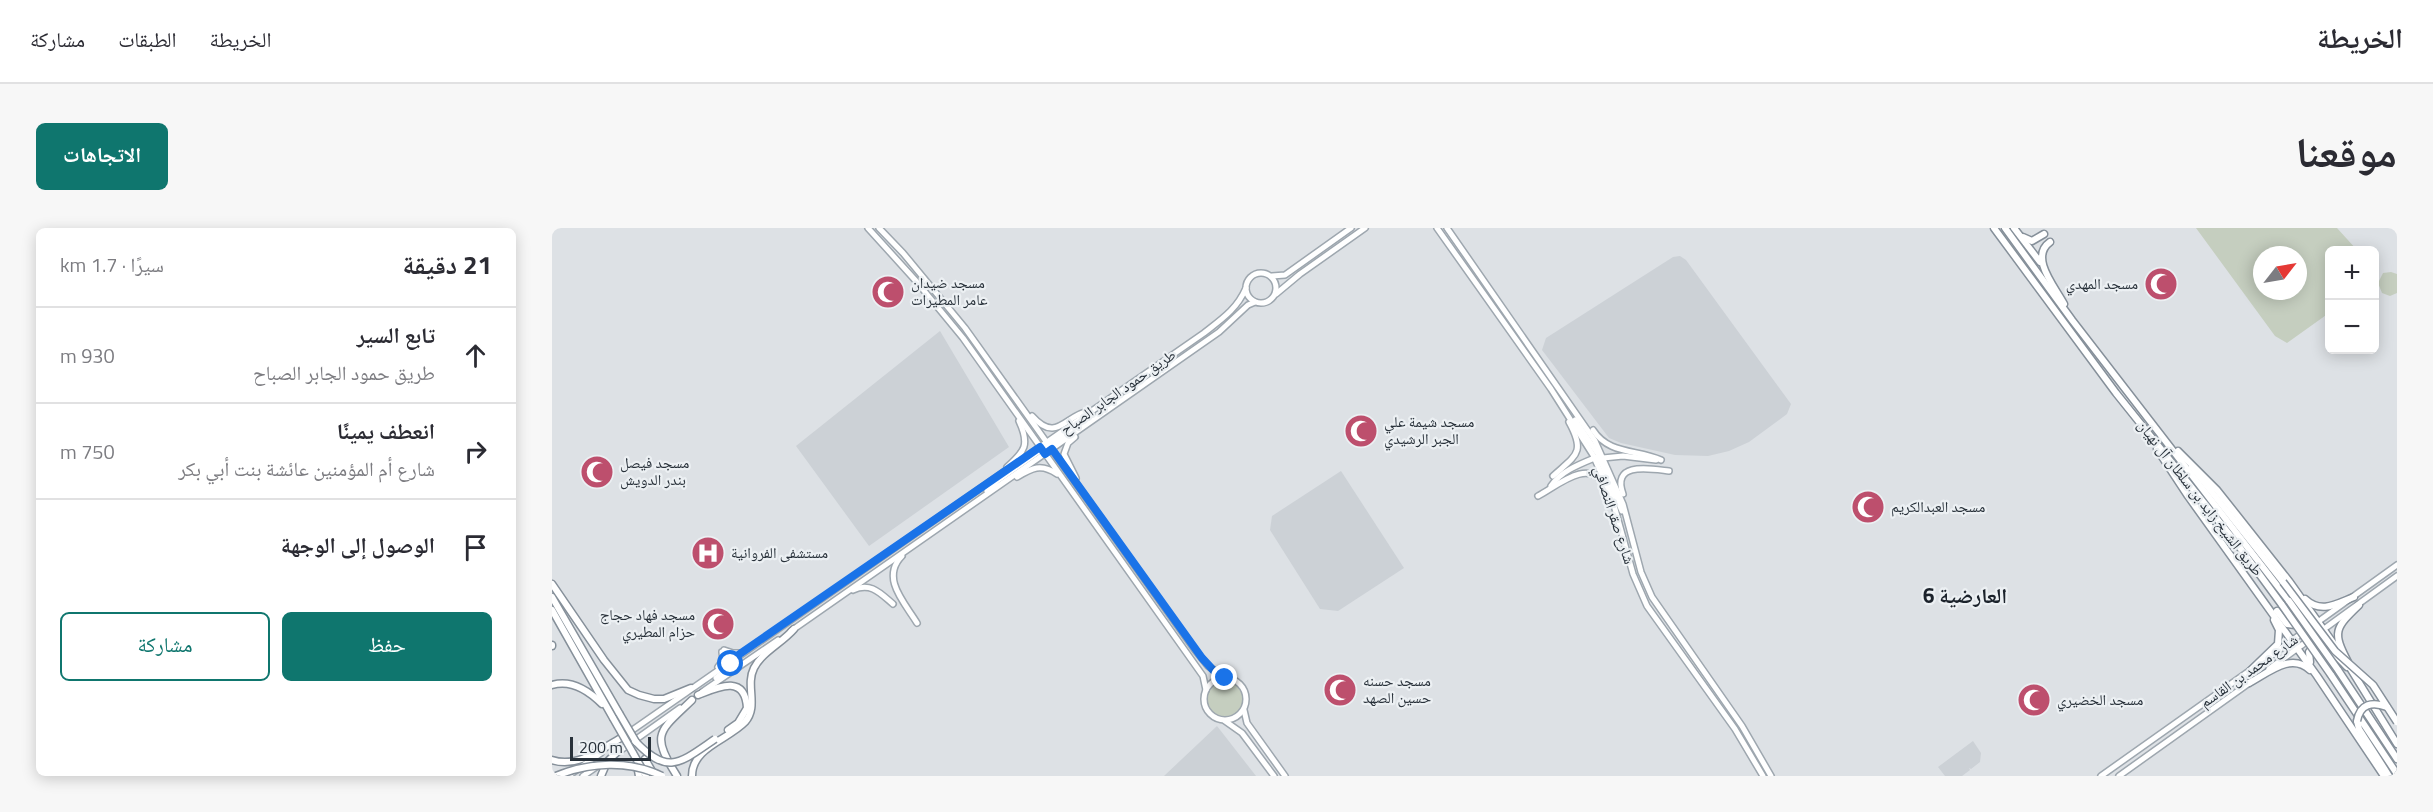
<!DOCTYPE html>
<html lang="ar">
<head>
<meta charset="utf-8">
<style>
	:root { --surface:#fff; --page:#f7f7f7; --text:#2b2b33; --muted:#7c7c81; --line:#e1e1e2; --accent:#0f766e }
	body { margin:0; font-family:"Titillium Web","Noto Naskh Arabic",sans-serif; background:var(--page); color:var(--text); direction:rtl }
	.controls { position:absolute; right:18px; top:18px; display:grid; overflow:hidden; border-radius:9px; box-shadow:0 3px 15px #0003 }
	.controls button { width:54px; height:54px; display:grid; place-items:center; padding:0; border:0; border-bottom:2px solid var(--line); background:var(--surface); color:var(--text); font:30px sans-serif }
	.compass { position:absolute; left:1701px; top:18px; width:54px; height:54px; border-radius:50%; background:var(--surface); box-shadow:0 3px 15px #0003; rotate:59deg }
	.scale { position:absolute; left:18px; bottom:15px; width:81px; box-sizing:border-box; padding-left:6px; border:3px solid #28313a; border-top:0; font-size:16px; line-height:21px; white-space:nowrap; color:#28313a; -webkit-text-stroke:4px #ecf0f3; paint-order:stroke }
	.stop { position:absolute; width:18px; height:18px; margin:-14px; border:4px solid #1a73e8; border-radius:50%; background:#fff }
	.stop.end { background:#1a73e8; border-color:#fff; box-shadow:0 2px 6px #0008 }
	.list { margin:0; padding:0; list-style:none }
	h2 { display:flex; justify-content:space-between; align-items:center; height:78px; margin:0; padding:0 24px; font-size:26px }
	h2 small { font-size:20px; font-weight:400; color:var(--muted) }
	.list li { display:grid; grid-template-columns:39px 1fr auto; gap:18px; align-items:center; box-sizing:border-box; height:96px; padding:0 24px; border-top:2px solid var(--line) }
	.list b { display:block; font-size:22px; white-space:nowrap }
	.list p { margin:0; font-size:20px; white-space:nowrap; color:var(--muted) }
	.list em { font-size:20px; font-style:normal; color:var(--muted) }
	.actions { display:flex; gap:12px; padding:18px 24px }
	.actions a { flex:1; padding:14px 0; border:2px solid var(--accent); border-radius:9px; text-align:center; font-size:21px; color:var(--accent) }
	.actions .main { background:var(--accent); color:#fff }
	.icon { flex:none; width:33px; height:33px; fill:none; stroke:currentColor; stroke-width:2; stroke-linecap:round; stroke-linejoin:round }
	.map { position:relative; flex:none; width:1845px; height:548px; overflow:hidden; direction:ltr; border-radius:9px }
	header { display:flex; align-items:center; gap:36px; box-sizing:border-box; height:84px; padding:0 30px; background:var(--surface); border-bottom:2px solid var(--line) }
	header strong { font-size:28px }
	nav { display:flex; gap:33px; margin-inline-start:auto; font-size:21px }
	.intro { display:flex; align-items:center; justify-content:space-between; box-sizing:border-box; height:144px; padding:0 36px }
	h1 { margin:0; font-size:42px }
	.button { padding:15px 27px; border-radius:9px; background:var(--accent); color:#fff; font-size:21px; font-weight:700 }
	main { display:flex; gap:36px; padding:0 36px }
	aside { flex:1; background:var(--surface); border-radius:9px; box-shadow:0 3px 15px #0003 }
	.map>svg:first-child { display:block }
</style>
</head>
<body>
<header>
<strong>الخريطة</strong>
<nav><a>الخريطة</a><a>الطبقات</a><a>مشاركة</a></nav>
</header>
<div class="intro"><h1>موقعنا</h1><a class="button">الاتجاهات</a></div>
<main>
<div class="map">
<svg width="1845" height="548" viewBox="0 0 1845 548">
	<rect width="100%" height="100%" fill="#dde1e5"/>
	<g fill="#ccd1d6">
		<polygon points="1128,28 1134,32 1239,176 1235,186 1197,214 1177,223 1156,228 1123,227 1069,215 1057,210 990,122 994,110 1121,29"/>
		<polygon points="388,103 457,219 317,318 244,218"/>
		<polygon points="789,243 852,340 786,383 768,381 718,302 720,288"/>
		<polygon points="665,498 704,548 612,548"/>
		<polygon points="1421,513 1429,525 1428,534 1419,541 1417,540 1418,542 1410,548 1393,548 1386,539"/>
	</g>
	<g fill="#c5cebf" fill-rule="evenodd">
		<path d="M1644,0H1785L1805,22H1778L1777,85L1735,115L1723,108ZM1710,27H1746V63H1710Z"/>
		<polygon points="1839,44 1845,46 1845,65 1838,68 1830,65 1826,55 1831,45"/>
		<circle cx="673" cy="471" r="18"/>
	</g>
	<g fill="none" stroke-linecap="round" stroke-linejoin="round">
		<g stroke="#9ea7af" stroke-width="8">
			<g id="major">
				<polyline points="316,0 364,53 411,110 651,448 654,462"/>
				<polyline points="327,0 351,25 413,100 643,422 656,438 673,450"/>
				<polyline points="885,0 999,161 1041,227 1060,270 1081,346 1095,378 1183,501 1211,548"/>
				<polyline points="895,0 1043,213 1071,276 1089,344 1100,369 1190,498 1219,548"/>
				<circle cx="709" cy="60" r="15"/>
				<polyline points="720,48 733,47 799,0"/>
				<polyline points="724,66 748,46 813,0"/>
				<path d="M480,188C505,216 513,187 537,183"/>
				<polyline points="1023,192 1048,229"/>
				<path d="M1041,202C1057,227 1085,221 1109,232"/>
				<polyline points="523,209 516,215 512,226 524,250"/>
				<polyline points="496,219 520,201"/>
				<polyline points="1045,229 1049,234 1070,283"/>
				<polyline points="1051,230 1071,228 1104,232"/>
				<path d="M455,239C473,223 478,217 467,193"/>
				<path d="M1001,248C1024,227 1034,225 1017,194"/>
				<path d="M465,249C480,240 489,235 505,246"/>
				<path d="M999,258C1009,243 1028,236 1045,229"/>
				<polyline points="435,263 445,253 492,220"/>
				<path d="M1071,266C1059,233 1099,241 1117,243"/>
				<path d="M986,268C1005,258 1036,230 1052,256"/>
				<path d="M350,328C328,350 353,375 365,395"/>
				<path d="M301,362C319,354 328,365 341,376"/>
				<polyline points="239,403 667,104 696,77 703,74"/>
				<polyline points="172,422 181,425 189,425"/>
				<polyline points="1710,434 1845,337"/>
				<polyline points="166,439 171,432 170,424"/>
				<polyline points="1717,441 1845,348"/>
				<circle cx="673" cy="471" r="21"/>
				<polyline points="164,450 177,440 179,433"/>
				<polyline points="150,464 226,412"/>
				<polyline points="692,482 695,495 733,548"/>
				<polyline points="673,493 690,505 722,548"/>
				<path d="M69,510L652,105C670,91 685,81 694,60"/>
				<polyline points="62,527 128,480"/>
				<polyline points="16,548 49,525"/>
				<polyline points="31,548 47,537"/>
				<polyline points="1549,548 1700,441"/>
				<polyline points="1567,548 1700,453"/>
			</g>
		</g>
		<g stroke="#86909a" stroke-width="9">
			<g id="highway">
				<polyline points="1442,0 1564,165 1689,321 1730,377"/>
				<polyline points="1453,0 1520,92 1737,373"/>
				<polyline points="1462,0 1488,34"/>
				<polyline points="1471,9 1480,13 1492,6"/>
				<path d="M1498,14C1477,29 1503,59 1512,76"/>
				<polyline points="1605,221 1636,268 1765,448 1832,548"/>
				<polyline points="1626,223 1665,262 1737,353 1784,419"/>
				<polyline points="1640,239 1731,354"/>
				<polyline points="0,356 52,432 76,462 87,467 102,471 112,471 139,460"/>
				<polyline points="0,369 67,485"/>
				<path d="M1753,371C1769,386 1784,376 1802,369"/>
				<polyline points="0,382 61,490"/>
				<polyline points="1725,383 1735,396 1743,397 1752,392 1753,381"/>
				<polyline points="0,417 0,418"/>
				<path d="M1758,434L1757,424C1770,408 1785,429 1795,439"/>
				<path d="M1796,434C1780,404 1783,400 1807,377"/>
				<polyline points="1795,435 1845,516"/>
				<polyline points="1786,442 1845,531"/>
				<polyline points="1698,443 1726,416 1727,402 1722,392"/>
				<polyline points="1779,447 1845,546"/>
				<path d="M1697,455C1716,445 1739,424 1758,442"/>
				<path d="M0,457C20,451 37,463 50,476"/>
				<path d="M146,467C166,459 193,446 195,480L186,495L176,502"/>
				<polyline points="1805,493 1807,501 1837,548"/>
				<polyline points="81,525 94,548"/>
				<polyline points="93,531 101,545"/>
				<path d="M0,532C24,540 47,523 67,511"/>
				<polyline points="85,537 87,548"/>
				<polyline points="49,548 55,534 64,525"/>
				<path d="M125,548C98,505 107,504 140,472"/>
				<path d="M140,548C140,519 176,512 193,494C207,478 193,458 202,440C210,424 230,415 242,401"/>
			</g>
		</g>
		<use href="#major" stroke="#fff" stroke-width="5"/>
		<use href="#highway" stroke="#fff" stroke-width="6"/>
		<g stroke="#86909a" stroke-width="9" stroke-linecap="butt">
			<g id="highway-bridge">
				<polyline points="1731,354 1783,423 1821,457 1845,494"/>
				<polyline points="1737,373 1786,442"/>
				<polyline points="1730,377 1779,447"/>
				<polyline points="67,485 84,514"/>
				<polyline points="61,490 81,525"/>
				<path d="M1805,493C1808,476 1820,473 1835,479"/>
				<path d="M83,513C116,548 128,535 163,511"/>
				<path d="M4,548C38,534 77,532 110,548"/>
			</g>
		</g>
		<use href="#highway-bridge" stroke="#fff" stroke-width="6"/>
	</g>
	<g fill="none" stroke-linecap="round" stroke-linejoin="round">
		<polyline stroke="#1a73e8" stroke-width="8" points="179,436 179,432 488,219 493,226 500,221 650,430 662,443 673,450"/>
	</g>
	<defs>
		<g id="mosque-disc" transform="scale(1.725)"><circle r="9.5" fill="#bd4f6d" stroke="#ecf0f3"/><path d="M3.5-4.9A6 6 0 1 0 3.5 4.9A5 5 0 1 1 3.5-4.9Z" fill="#fff"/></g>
		<g id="hospital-disc" transform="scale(1.725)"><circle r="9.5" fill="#bd4f6d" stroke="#ecf0f3"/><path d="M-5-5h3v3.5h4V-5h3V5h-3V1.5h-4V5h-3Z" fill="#fff"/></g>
	</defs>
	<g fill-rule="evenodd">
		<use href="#mosque-disc" x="1609" y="56"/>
		<use href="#mosque-disc" x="336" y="64"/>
		<use href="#mosque-disc" x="809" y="203"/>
		<use href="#mosque-disc" x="45" y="244"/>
		<use href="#mosque-disc" x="1316" y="279"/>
		<use href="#hospital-disc" x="156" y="325"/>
		<use href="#mosque-disc" x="166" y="396"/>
		<use href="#mosque-disc" x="788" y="462"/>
		<use href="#mosque-disc" x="1482" y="472"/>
	</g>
	<g text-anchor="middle" stroke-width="4.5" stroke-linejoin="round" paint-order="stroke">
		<g font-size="15" fill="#28313a" stroke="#ecf0f3" text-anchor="start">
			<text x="359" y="60">مسجد ضيدان<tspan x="359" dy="17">عامر المطيرات</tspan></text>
			<text x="1586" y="61" text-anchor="end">مسجد المهدي</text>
			<text x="832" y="199">مسجد شيمة علي<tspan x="832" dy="17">الجبر الرشيدي</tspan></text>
			<text x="68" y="240">مسجد فيصل<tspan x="68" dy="17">بندر الدويش</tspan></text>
			<text x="1339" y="284">مسجد العبدالكريم</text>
			<text x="179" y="330">مستشفى الفروانية</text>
			<text x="143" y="392" text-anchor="end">مسجد فهاد حجاج<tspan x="143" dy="17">حزام المطيري</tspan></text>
			<text x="811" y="458">مسجد حسنه<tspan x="811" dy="17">حسين الصهد</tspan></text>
			<text x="1505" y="477">مسجد الخضيري</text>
		</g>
		<g font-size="15" fill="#28313a" stroke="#ecf0f3">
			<text transform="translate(566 164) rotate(-35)" y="5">طريق حمود الجابر الصباح</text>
			<text transform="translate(1648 270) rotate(52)" y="5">طريق الشيخ زايد بن سلطان آل نهيان</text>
			<text transform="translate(1062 287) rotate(72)" y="5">شارع صقر النصافي</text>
			<text transform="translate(1697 443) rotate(-35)" y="5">شارع محمد بن القاسم</text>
		</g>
		<g font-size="21" font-weight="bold" fill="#1b222b" stroke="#ecf0f3">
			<text x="1413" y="375">العارضية 6</text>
		</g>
	</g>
</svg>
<div class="controls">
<button>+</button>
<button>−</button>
</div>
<svg class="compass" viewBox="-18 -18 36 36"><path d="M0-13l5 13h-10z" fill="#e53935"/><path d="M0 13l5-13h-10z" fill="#7c7c81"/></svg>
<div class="scale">200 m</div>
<div class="stop" style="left:179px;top:436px"></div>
<div class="stop end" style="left:673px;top:450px"></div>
</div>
<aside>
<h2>21 دقيقة<small>سيرًا · 1.7 km</small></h2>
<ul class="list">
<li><svg class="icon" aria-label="ahead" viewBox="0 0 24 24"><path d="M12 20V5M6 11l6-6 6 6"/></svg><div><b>تابع السير</b><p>طريق حمود الجابر الصباح</p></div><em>930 m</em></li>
<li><svg class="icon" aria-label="right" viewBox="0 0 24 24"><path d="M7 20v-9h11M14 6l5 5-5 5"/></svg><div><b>انعطف يمينًا</b><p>شارع أم المؤمنين عائشة بنت أبي بكر</p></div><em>750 m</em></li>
<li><svg class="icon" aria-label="arrive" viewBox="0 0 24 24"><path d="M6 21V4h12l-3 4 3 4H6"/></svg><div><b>الوصول إلى الوجهة</b></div></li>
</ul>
<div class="actions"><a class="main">حفظ</a><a>مشاركة</a></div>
</aside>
</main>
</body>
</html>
